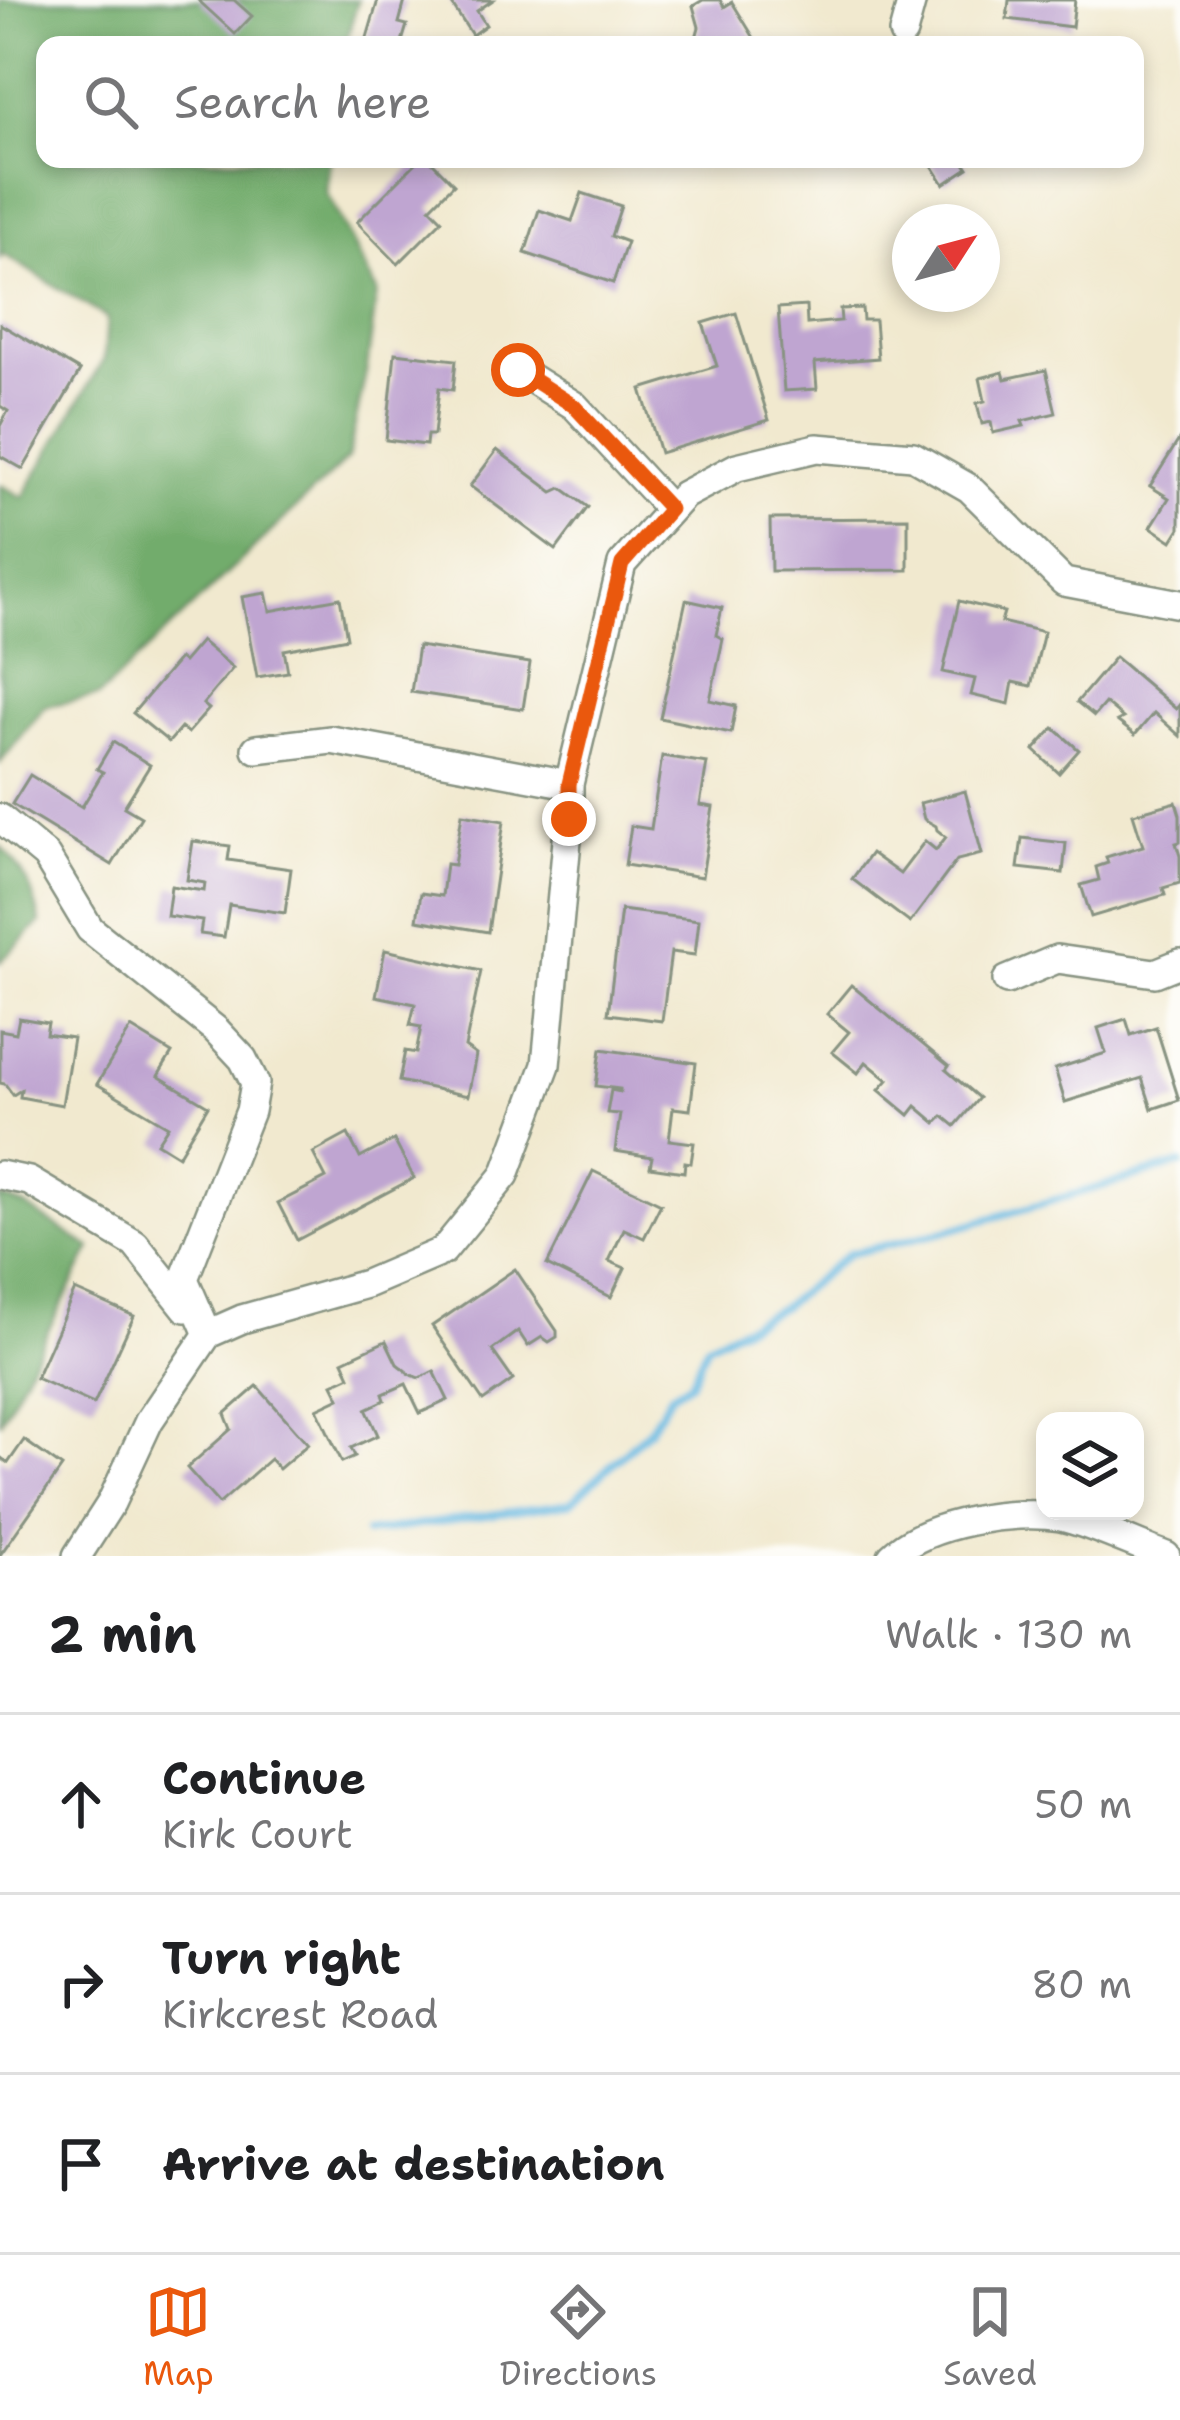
<!DOCTYPE html>
<html lang="en">
<head>
<meta charset="utf-8">
<style>
	:root { --surface:#fff; --page:#f6f6f6; --text:#202124; --muted:#757577; --line:#e0e0e0; --accent:#ea580c }
	body { margin:0; font-family:"Shantell Sans",sans-serif; background:var(--page); color:var(--text) }
	.controls { position:absolute; right:36px; bottom:36px; display:grid; overflow:hidden; border-radius:24px; box-shadow:0 6px 18px #0003 }
	.controls button { width:108px; height:108px; display:grid; place-items:center; padding:0; border:0; border-bottom:3px solid var(--line); background:var(--surface); color:var(--text); font:60px sans-serif }
	.compass { position:absolute; left:892px; top:204px; width:108px; height:108px; border-radius:50%; background:var(--surface); box-shadow:0 6px 18px #0003; rotate:54deg }
	.stop { position:absolute; width:36px; height:36px; margin:-27px; border:9px solid #ea580c; border-radius:50%; background:#fff }
	.stop.end { background:#ea580c; border-color:#fff; box-shadow:0 3px 12px #0008 }
	.list { margin:0; padding:0; list-style:none }
	h2 { display:flex; justify-content:space-between; align-items:center; height:156px; margin:0; padding:0 48px; font-size:51px }
	h2 small { font-size:39px; font-weight:400; color:var(--muted) }
	.list li { display:grid; grid-template-columns:78px 1fr auto; gap:36px; align-items:center; box-sizing:border-box; height:180px; padding:0 48px; border-top:3px solid var(--line) }
	.list b { display:block; font-size:45px; white-space:nowrap }
	.list p { margin:0; font-size:39px; white-space:nowrap; color:var(--muted) }
	.list em { font-size:39px; font-style:normal; color:var(--muted) }
	.icon { flex:none; width:66px; height:66px; fill:none; stroke:currentColor; stroke-width:2; stroke-linecap:round; stroke-linejoin:round }
	.map { position:relative; flex:none; width:1180px; height:1556px; overflow:hidden }
	.search { position:absolute; background:var(--surface); box-shadow:0 6px 18px #0003; left:36px; right:36px; top:36px; height:132px; display:flex; align-items:center; gap:30px; box-sizing:border-box; padding:0 42px; border-radius:24px; color:var(--muted); font-size:45px }
	.sheet { height:696px; background:var(--surface) }
	nav { display:flex; justify-content:space-around; align-items:center; box-sizing:border-box; height:168px; border-top:3px solid var(--line); background:var(--surface); font-size:33px; color:var(--muted) }
	nav a { display:grid; justify-items:center; gap:6px }
	nav .on { color:var(--accent) }
	.map>svg:first-child { display:block }
</style>
</head>
<body>
<div class="map">
<svg width="1180" height="1556" viewBox="0 0 1180 1556">
	<rect width="100%" height="100%" fill="#fdfcf7"/>
	<filter id="ink" filterUnits="userSpaceOnUse"><feTurbulence type="fractalNoise" baseFrequency=".00833" numOctaves="2"/><feDisplacementMap in="SourceGraphic" scale="24" xChannelSelector="R" yChannelSelector="G"/><feConvolveMatrix kernelMatrix="1 2 1 2 8 2 1 2 1" color-interpolation-filters="sRGB"/></filter>
	<filter id="wash" filterUnits="userSpaceOnUse"><feTurbulence type="fractalNoise" baseFrequency=".004" numOctaves="4" result="noise"/><feDisplacementMap in="SourceGraphic" scale="48" xChannelSelector="R" yChannelSelector="G"/><feGaussianBlur stdDeviation="2.7" result="paint"/><feColorMatrix in="noise" values="0 0 0 0 0 0 0 0 0 0 0 0 0 0 0 0 0 1.4 0 .05"/><feComposite in="paint" operator="in"/></filter>
	<g filter="url(#wash)">
		<rect width="100%" height="100%" fill="#f1e9cf"/>
		<g fill="#72ac6c" stroke="#487450" stroke-width="3">
			<polygon points="0,0 358,0 345,45 45,45 45,159 330,159 326,192 377,292 367,367 348,458 99,696 45,706 0,763 0,485 23,497 104,359 107,318 3,254 0,258"/>
			<path d="M0,846C23,867 35,892 40,923L0,962Z"/>
			<polygon points="0,1197 25,1206 91,1248 0,1423"/>
		</g>
		<g fill="none" stroke-linecap="round" stroke-linejoin="round">
			<polyline stroke="#65b7e0" stroke-width="8" points="366,1533 570,1503 650,1429 671,1394 691,1382 707,1345 784,1306 848,1254 943,1232 1180,1164"/>
		</g>
		<g id="blocks">
			<g fill="#bfa5d1">
				<polygon points="198,0 234,0 252,16 235,34"/>
				<polygon points="378,0 405,1 399,23 407,25 401,45 365,45"/>
				<polygon points="449,0 493,0 477,11 486,25 472,35"/>
				<polygon points="703,0 720,0 724,7 732,2 756,41 750,45 694,45 699,27 693,6"/>
				<polygon points="1009,0 1075,0 1072,27 1007,19"/>
				<polygon points="420,159 429,159 454,184 430,208 442,220 398,264 357,222"/>
				<polygon points="928,159 962,159 968,168 944,184"/>
				<polygon points="582,193 621,206 611,236 627,242 613,283 525,253 539,210 572,221"/>
				<polygon points="806,306 807,324 841,321 840,309 862,308 863,320 875,320 878,358 815,363 817,389 784,391 778,308"/>
				<polygon points="736,313 769,420 660,453 641,389 717,366 703,323"/>
				<polygon points="0,324 80,371 23,469 0,456 0,426 8,411 0,406"/>
				<polygon points="395,353 456,360 453,390 439,388 434,435 427,435 426,445 386,440"/>
				<polygon points="1046,370 1056,413 1022,421 1024,426 993,433 991,422 982,424 977,403 985,401 980,378 1003,372 1005,379"/>
				<polygon points="1180,438 1180,528 1172,541 1151,527 1169,498 1150,486"/>
				<polygon points="497,450 553,492 562,488 588,507 556,550 470,486"/>
				<polygon points="908,518 908,570 771,571 770,519"/>
				<polygon points="266,593 270,611 340,598 347,638 284,650 288,672 257,677 242,597"/>
				<polygon points="686,600 722,608 716,635 723,639 710,700 736,706 731,733 660,718"/>
				<polygon points="959,601 1004,612 1001,622 1044,632 1031,686 1013,682 1009,704 971,695 975,679 943,672"/>
				<polygon points="201,641 233,668 203,704 209,709 188,733 181,728 169,742 133,713 179,659 183,662"/>
				<polygon points="418,646 530,663 523,709 411,692"/>
				<polygon points="1115,657 1176,709 1180,704 1180,736 1154,713 1135,735 1117,721 1123,718 1105,703 1094,716 1077,702"/>
				<polygon points="1054,728 1079,750 1059,773 1034,750"/>
				<polygon points="113,742 150,765 124,807 141,817 112,865 12,804 30,775 82,807 103,772 97,769"/>
				<polygon points="662,756 707,763 700,805 713,807 702,877 625,865 631,826 651,829"/>
				<polygon points="965,791 982,854 957,860 910,923 852,879 871,853 900,874 925,841 936,850 946,837 937,830 936,826 924,819 920,803"/>
				<polygon points="1176,802 1180,815 1180,842 1176,843 1180,856 1180,883 1163,888 1165,895 1091,917 1081,885 1099,880 1096,867 1108,863 1106,857 1143,846 1133,814"/>
				<polygon points="462,814 504,821 488,932 417,920 421,893 442,896 446,864 454,865"/>
				<polygon points="1022,838 1066,843 1063,873 1018,868"/>
				<polygon points="193,841 230,846 228,860 291,869 285,913 229,905 224,937 200,934 202,921 167,916 171,886 204,891 205,883 187,880"/>
				<polygon points="621,910 699,920 695,955 671,952 662,1021 608,1014"/>
				<polygon points="385,950 481,971 465,1047 476,1055 468,1096 399,1081 405,1051 416,1053 421,1027 410,1025 415,1004 376,996"/>
				<polygon points="851,985 949,1066 946,1070 979,1098 955,1126 943,1116 936,1123 916,1106 909,1115 879,1090 888,1080 866,1062 858,1073 832,1052 849,1032 827,1014"/>
				<polygon points="19,1018 48,1023 46,1034 73,1038 62,1105 20,1097 21,1090 13,1095 5,1084 0,1083 0,1030 16,1033"/>
				<polygon points="1126,1019 1131,1035 1156,1027 1179,1100 1152,1109 1142,1078 1065,1102 1055,1069 1106,1053 1098,1028"/>
				<polygon points="131,1028 172,1053 158,1076 208,1106 178,1156 157,1143 168,1126 97,1084"/>
				<polygon points="601,1049 696,1063 690,1110 673,1108 669,1140 694,1143 691,1163 685,1162 684,1172 650,1167 652,1157 615,1151 620,1114 607,1113 611,1090 620,1092 620,1089 596,1086"/>
				<polygon points="348,1134 360,1158 394,1140 414,1178 297,1240 278,1203 326,1178 313,1153"/>
				<polygon points="593,1171 661,1204 644,1238 624,1229 609,1261 625,1268 611,1297 547,1265"/>
				<polygon points="515,1269 557,1331 557,1337 549,1342 542,1337 528,1346 518,1331 492,1350 513,1380 483,1401 432,1326"/>
				<polygon points="75,1290 134,1316 94,1404 36,1378"/>
				<polygon points="386,1341 397,1364 411,1375 420,1378 434,1371 448,1400 420,1413 406,1384 383,1394 385,1400 366,1409 378,1435 351,1448 355,1456 342,1462 317,1409 340,1398 333,1384 350,1376 343,1361"/>
				<polygon points="257,1386 308,1444 279,1469 270,1459 219,1504 187,1468 231,1429 225,1414"/>
				<polygon points="24,1440 62,1467 0,1555 0,1457 8,1463"/>
			</g>
		</g>
	</g>
	<g filter="url(#ink)">
		<use href="#blocks" fill-opacity="0" stroke="#889382" stroke-width="3"/>
		<g fill="none" stroke-linecap="round" stroke-linejoin="round">
			<g stroke="#889382" stroke-width="32">
				<g id="minor">
					<polyline points="903,33 912,0"/>
					<polyline points="518,370 575,406 670,509"/>
					<polyline points="256,749 331,740 569,784"/>
					<polyline points="0,818 46,856 90,929 216,1030 243,1059 255,1083 250,1111 184,1279 208,1334"/>
					<polyline points="1007,980 1057,959 1155,973 1180,963"/>
					<polyline points="0,1175 29,1181 135,1244 186,1308"/>
					<polyline points="77,1556 111,1503 149,1421 208,1334 242,1319 366,1284 443,1251 505,1175 546,1065 569,819 569,784 622,564 684,495 737,467 817,448 913,456 969,488 1064,582 1180,604"/>
					<path d="M892,1556C927,1522 1014,1509 1061,1517C1090,1523 1136,1545 1166,1556"/>
				</g>
			</g>
			<use href="#minor" stroke="#fff" stroke-width="27"/>
		</g>
	</g>
	<g fill="none" stroke-linecap="round" stroke-linejoin="round" filter="url(#ink)">
		<polyline stroke="#ea580c" stroke-width="15" points="518,370 574,406 670,509 622,564 569,784 569,819"/>
	</g>
</svg>
<div class="controls">
<button><svg class="icon" aria-label="layers" viewBox="0 0 24 24"><path d="M12 4l9 5-9 5-9-5zM3 14l9 5 9-5"/></svg></button>
</div>
<svg class="compass" viewBox="-18 -18 36 36"><path d="M0-13l5 13h-10z" fill="#e53935"/><path d="M0 13l5-13h-10z" fill="#757577"/></svg>
<div class="stop" style="left:518px;top:370px"></div>
<div class="stop end" style="left:569px;top:819px"></div>
<div class="search"><svg class="icon" aria-label="search" viewBox="0 0 24 24"><circle cx="10" cy="10" r="6"/><path d="M15 15l6 6"/></svg>Search here</div>
</div>
<section class="sheet">
<h2>2 min<small>Walk · 130 m</small></h2>
<ul class="list">
<li><svg class="icon" aria-label="ahead" viewBox="0 0 24 24"><path d="M12 20V5M6 11l6-6 6 6"/></svg><div><b>Continue</b><p>Kirk Court</p></div><em>50 m</em></li>
<li><svg class="icon" aria-label="right" viewBox="0 0 24 24"><path d="M7 20v-9h11M14 6l5 5-5 5"/></svg><div><b>Turn right</b><p>Kirkcrest Road</p></div><em>80 m</em></li>
<li><svg class="icon" aria-label="arrive" viewBox="0 0 24 24"><path d="M6 21V4h12l-3 4 3 4H6"/></svg><div><b>Arrive at destination</b></div></li>
</ul>
</section>
<nav>
<a class="on"><svg class="icon" aria-label="map" viewBox="0 0 24 24"><path d="M3 6l6-2 6 2 6-2v14l-6 2-6-2-6 2zM9 4v14M15 6v14"/></svg>Map</a>
<a><svg class="icon" aria-label="directions" viewBox="0 0 24 24"><path d="M12 3l9 9-9 9-9-9zM9 14v-3h6M13 9l2 2-2 2"/></svg>Directions</a>
<a><svg class="icon" aria-label="saved" viewBox="0 0 24 24"><path d="M7 4h10v16l-5-4-5 4z"/></svg>Saved</a>
</nav>
</body>
</html>
